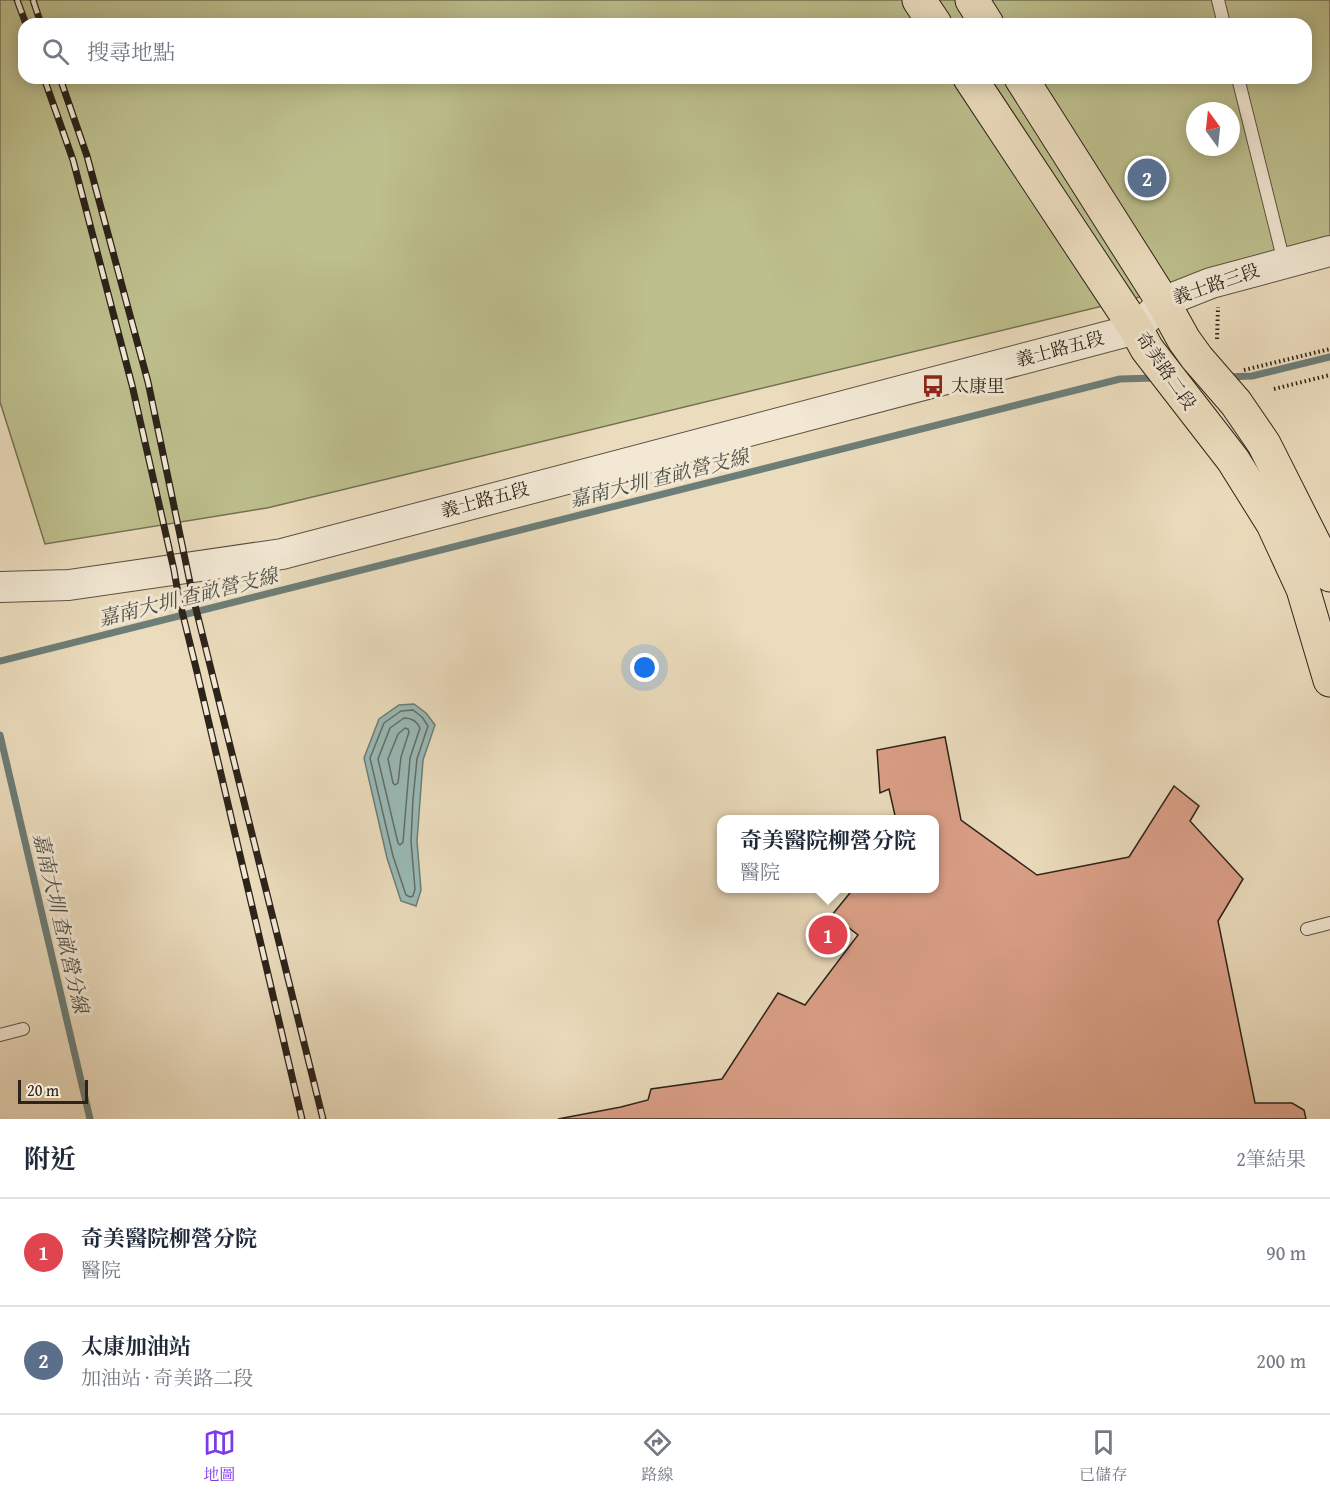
<!DOCTYPE html>
<html lang="zh-TW">
<head>
<meta charset="utf-8">
<style>
	:root { --surface:#fff; --page:#f6f6f7; --text:#1f2937; --muted:#747a83; --line:#e0e1e3; --accent:#7c3aed }
	body { margin:0; font-family:"Gentium Book Plus","Noto Serif TC",serif; background:var(--page); color:var(--text) }
	.compass { position:absolute; left:1186px; top:102px; width:54px; height:54px; border-radius:50%; background:var(--surface); box-shadow:0 3px 15px #0003; rotate:345deg }
	.scale { position:absolute; left:18px; bottom:15px; width:70px; box-sizing:border-box; padding-left:6px; border:3px solid #2c231a; border-top:0; font-size:16px; line-height:21px; white-space:nowrap; color:#2c231a; -webkit-text-stroke:4px #f2e8d4; paint-order:stroke }
	.you { position:absolute; left:645px; top:668px; width:21px; height:21px; margin:-15px; border:4px solid #fff; border-radius:50%; background:#1a73e8; box-shadow:0 0 0 9px #1a73e833 }
	.badge { display:grid; place-items:center; width:39px; height:39px; border-radius:50%; background:var(--accent); color:#fff; font-size:20px; font-weight:700 }
	.pin { position:absolute; translate:-50% -50%; border:3px solid #fff; box-shadow:0 2px 6px #0006 }
	.popup { position:absolute; left:717px; top:815px; width:222px; height:78px; box-sizing:border-box; display:grid; place-content:center; border-radius:12px; background:var(--surface); filter:drop-shadow(0 2px 4px #0005); font-size:20px; white-space:nowrap; color:var(--muted) }
	.popup b { font-size:22px; color:var(--text) }
	.popup::after { content:''; position:absolute; left:50%; top:100%; margin-left:-12px; border:12px solid transparent; border-top-color:var(--surface) }
	.list { margin:0; padding:0; list-style:none }
	h2 { display:flex; justify-content:space-between; align-items:center; height:78px; margin:0; padding:0 24px; font-size:26px }
	h2 small { font-size:20px; font-weight:400; color:var(--muted) }
	.list li { display:grid; grid-template-columns:39px 1fr auto; gap:18px; align-items:center; box-sizing:border-box; height:108px; padding:0 24px; border-top:2px solid var(--line) }
	.list b { display:block; font-size:22px; white-space:nowrap }
	.list p { margin:0; font-size:20px; white-space:nowrap; color:var(--muted) }
	.list em { font-size:20px; font-style:normal; color:var(--muted) }
	.icon { flex:none; width:33px; height:33px; fill:none; stroke:currentColor; stroke-width:2; stroke-linecap:round; stroke-linejoin:round }
	.map { position:relative; flex:none; width:1330px; height:1119px; overflow:hidden }
	.search { position:absolute; background:var(--surface); box-shadow:0 3px 15px #0003; left:18px; right:18px; top:18px; height:66px; display:flex; align-items:center; gap:15px; box-sizing:border-box; padding:0 21px; border-radius:18px; color:var(--muted); font-size:22px }
	.sheet { height:294px; background:var(--surface) }
	nav { display:flex; justify-content:space-around; align-items:center; box-sizing:border-box; height:84px; border-top:2px solid var(--line); background:var(--surface); font-size:16px; color:var(--muted) }
	nav a { display:grid; justify-items:center; gap:3px }
	nav .on { color:var(--accent) }
	.map>svg:first-child { display:block }
</style>
</head>
<body>
<div class="map">
<svg width="1330" height="1119" viewBox="0 0 1330 1119">
	<rect width="100%" height="100%" fill="#ebdcbd"/>
	<filter id="stains"><feTurbulence type="fractalNoise" baseFrequency=".00333" numOctaves="4"/><feColorMatrix values="0 0 0 0 .2 0 0 0 0 .09 0 0 0 0 .02 0 0 0 .5 -.17"/></filter>
	<radialGradient id="worn" r=".72"><stop offset=".6" stop-color="#630" stop-opacity="0"/><stop offset="1" stop-color="#630" stop-opacity=".3"/></radialGradient>
	<path fill="#bdbf8d" stroke="#747154" stroke-width="1.5" fill-rule="evenodd" d="M0,0H1330V251L267,508L45,544L0,402ZM24,24H1306V78H24ZM1195,111H1231V147H1195Z"/>
	<polygon fill="#99bab7" stroke="#6d7e78" stroke-width="1.5" points="414,704 426,713 435,725 423,760 417,841 421,890 416,906 401,901 387,858 364,758 379,719 399,705"/>
	<g fill="none" stroke-linecap="round" stroke-linejoin="round">
		<g stroke="#626e68" stroke-width="1.5">
			<polygon points="413,710 422,717 428,726 417,759 413,799 411,841 415,889 413,896 410,897 406,895 393,856 370,758 384,723 401,711"/>
			<path d="M404,718C412,718 417,721 420,728L410,758L403,842L400,845L398,843L378,759L390,728Z"/>
			<polygon points="405,728 408,729 409,732 401,757 398,783 395,785 393,783 388,759 398,734"/>
		</g>
		<g stroke="#6d7e78" stroke-width="7">
			<polyline points="1227,377 1252,376 1330,357"/>
			<polyline points="0,661 1120,379 1156,378"/>
			<polyline points="0,735 90,1119"/>
		</g>
	</g>
	<polygon fill="#dba088" stroke="#2c231a" stroke-width="1.5" points="945,737 961,820 1037,875 1129,857 1174,786 1199,806 1190,821 1243,879 1218,921 1255,1103 1292,1103 1304,1110 1306,1119 558,1119 621,1107 648,1100 651,1089 722,1079 778,993 805,1005 858,935 832,915 854,888 934,888 934,820 896,820 889,789 880,793 877,750"/>
	<g fill="none" stroke-linecap="round" stroke-linejoin="round">
		<g stroke="#5c5143" stroke-width="14">
			<g id="service">
				<polyline points="1218,0 1224,24"/>
				<polyline points="1238,78 1284,262"/>
				<polyline points="1307,929 1330,923"/>
				<polyline points="0,1035 23,1029"/>
			</g>
		</g>
		<g stroke="#5c5143" stroke-width="32">
			<polyline id="tertiary" points="0,587 69,585 282,554 1136,329 1163,302 1211,283 1330,251"/>
		</g>
		<g stroke="#2c231a" stroke-width="35">
			<g id="primary">
				<polyline points="919,0 935,24"/>
				<polyline points="972,0 987,24"/>
				<polyline points="970,78 1136,329 1147,349 1233,460 1273,524 1303,589 1330,680"/>
				<polyline points="1021,78 1163,302 1184,340 1197,358 1236,403 1264,444 1330,575"/>
			</g>
		</g>
		<g stroke="#2c231a" stroke-width="4" stroke-dasharray="1.5 3" stroke-linecap="butt">
			<polyline points="1217,339 1218,307"/>
			<polyline points="1244,370 1330,349"/>
			<polyline points="1274,389 1330,375"/>
		</g>
		<use href="#service" stroke="#f2e8d4" stroke-width="12"/>
		<use href="#tertiary" stroke="#f2e8d4" stroke-width="30"/>
		<use href="#primary" stroke="#ebdcbd" stroke-width="33"/>
		<g stroke="#2c231a" stroke-width="7">
			<g id="rail">
				<polyline points="17,0 26,24"/>
				<polyline points="33,0 41,24"/>
				<polyline points="44,78 73,160 132,385 174,570 179,599 197,672 302,1119"/>
				<polyline points="60,78 87,156 148,382 193,597 323,1119"/>
			</g>
		</g>
		<use href="#rail" stroke="#f2e8d4" stroke-width="4.5" stroke-dasharray="14" stroke-linecap="butt"/>
	</g>
	<defs>
		<g id="bus-bare" transform="scale(1.8)"><path d="M-5-6H5V4H4V6H2V4H-2V6H-4V4H-5ZM-3.5-4V0h7V-4ZM-3.5 1.2v1.5H-2V1.2ZM2 1.2v1.5H3.5V1.2Z" fill="#8f2418" stroke="#f2e8d4" stroke-width="2.5" paint-order="stroke"/></g>
	</defs>
	<g fill-rule="evenodd">
		<use href="#bus-bare" x="933" y="386"/>
	</g>
	<g text-anchor="middle" stroke-width="6" stroke-linejoin="round" paint-order="stroke">
		<g font-size="18" fill="#2c231a" stroke="#f2e8d4">
			<text transform="translate(1216 284) rotate(-19)" y="6">義士路三段</text>
			<text transform="translate(1060 349) rotate(-15)" y="6">義士路五段</text>
			<text transform="translate(1166 371) rotate(55)" y="6">奇美路二段</text>
			<text transform="translate(485 500) rotate(-15)" y="6">義士路五段</text>
		</g>
		<g font-size="18" fill="#2c231a" stroke="#f2e8d4" text-anchor="start">
			<text x="951" y="392">太康里</text>
		</g>
		<g font-size="20" font-style="italic" fill="#4d5049" stroke="#f2e8d4">
			<text transform="translate(659 478) rotate(-14)" y="7">嘉南大圳 查畝營支線</text>
			<text transform="translate(188 597) rotate(-14)" y="7">嘉南大圳 查畝營支線</text>
			<text transform="translate(61 923) rotate(77)" y="7">嘉南大圳 查畝營分線</text>
		</g>
	</g>
	<rect width="100%" height="100%" filter="url(#stains)"/>
	<rect width="100%" height="100%" fill="url(#worn)"/>
</svg>
<svg class="compass" viewBox="-18 -18 36 36"><path d="M0-13l5 13h-10z" fill="#e53935"/><path d="M0 13l5-13h-10z" fill="#747a83"/></svg>
<div class="scale">20 m</div>
<div class="you"></div>
<div class="pin badge" style="left:828px;top:935px;background:#e0444e">1</div>
<div class="popup"><b>奇美醫院柳營分院</b>醫院</div>
<div class="pin badge" style="left:1147px;top:178px;background:#5c6f8a">2</div>
<div class="search"><svg class="icon" aria-label="search" viewBox="0 0 24 24"><circle cx="10" cy="10" r="6"/><path d="M15 15l6 6"/></svg>搜尋地點</div>
</div>
<section class="sheet">
<h2>附近<small>2筆結果</small></h2>
<ul class="list">
<li><span class="badge" style="background:#e0444e">1</span><div><b>奇美醫院柳營分院</b><p>醫院</p></div><em>90 m</em></li>
<li><span class="badge" style="background:#5c6f8a">2</span><div><b>太康加油站</b><p>加油站 · 奇美路二段</p></div><em>200 m</em></li>
</ul>
</section>
<nav>
<a class="on"><svg class="icon" aria-label="map" viewBox="0 0 24 24"><path d="M3 6l6-2 6 2 6-2v14l-6 2-6-2-6 2zM9 4v14M15 6v14"/></svg>地圖</a>
<a><svg class="icon" aria-label="directions" viewBox="0 0 24 24"><path d="M12 3l9 9-9 9-9-9zM9 14v-3h6M13 9l2 2-2 2"/></svg>路線</a>
<a><svg class="icon" aria-label="saved" viewBox="0 0 24 24"><path d="M7 4h10v16l-5-4-5 4z"/></svg>已儲存</a>
</nav>
</body>
</html>
